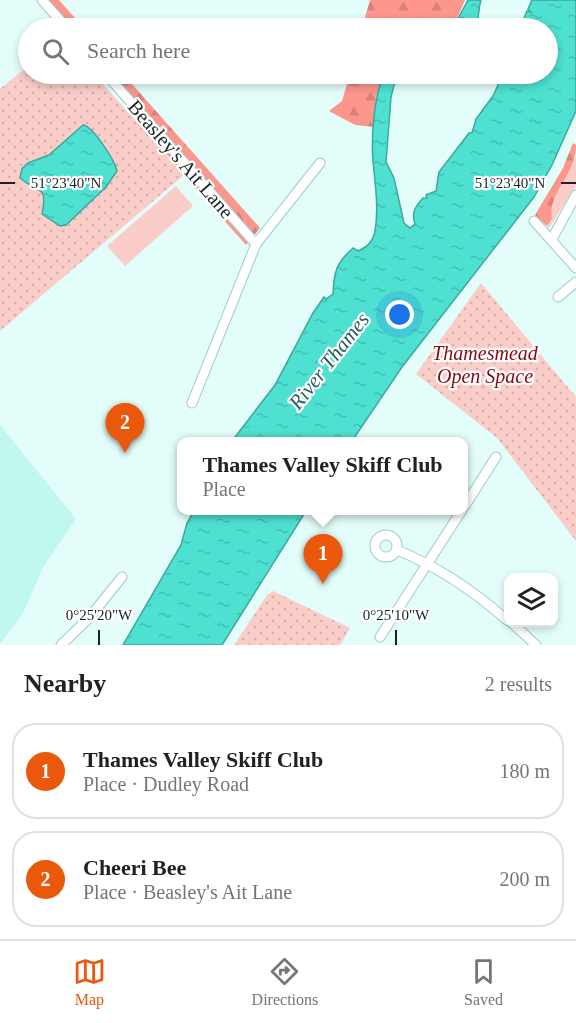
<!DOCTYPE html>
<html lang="en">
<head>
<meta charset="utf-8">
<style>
	:root { --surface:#fff; --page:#f2f2f2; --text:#202124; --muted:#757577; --line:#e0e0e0; --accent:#ea580c }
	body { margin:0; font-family:"Times New Roman",serif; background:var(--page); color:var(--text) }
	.controls { position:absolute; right:18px; bottom:18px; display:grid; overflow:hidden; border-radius:12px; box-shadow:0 3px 9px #0003 }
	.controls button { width:54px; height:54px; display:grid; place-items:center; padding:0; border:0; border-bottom:2px solid var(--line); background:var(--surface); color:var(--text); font:30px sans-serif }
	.you { position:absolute; left:400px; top:315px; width:21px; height:21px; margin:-15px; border:4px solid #fff; border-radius:50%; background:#1a73e8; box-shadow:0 0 0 9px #1a73e833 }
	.badge { display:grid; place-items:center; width:39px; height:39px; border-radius:50%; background:var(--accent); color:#fff; font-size:20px; font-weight:700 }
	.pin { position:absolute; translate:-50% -50px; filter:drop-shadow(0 2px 3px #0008) }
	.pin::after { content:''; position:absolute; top:32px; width:21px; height:18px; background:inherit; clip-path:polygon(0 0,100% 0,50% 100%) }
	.popup { position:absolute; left:177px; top:437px; width:291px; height:78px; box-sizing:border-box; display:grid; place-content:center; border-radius:12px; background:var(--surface); filter:drop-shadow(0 2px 4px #0005); font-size:20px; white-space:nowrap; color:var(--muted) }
	.popup b { font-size:22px; color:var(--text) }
	.popup::after { content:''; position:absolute; left:50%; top:100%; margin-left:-12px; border:12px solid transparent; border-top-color:var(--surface) }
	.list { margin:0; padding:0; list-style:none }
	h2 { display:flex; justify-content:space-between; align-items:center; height:78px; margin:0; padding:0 24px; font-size:26px }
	h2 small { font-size:20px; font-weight:400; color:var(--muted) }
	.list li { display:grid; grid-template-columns:39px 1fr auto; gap:18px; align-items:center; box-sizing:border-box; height:96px; margin:0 12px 12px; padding:0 12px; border:2px solid var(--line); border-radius:24px }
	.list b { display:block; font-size:22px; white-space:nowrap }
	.list p { margin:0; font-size:20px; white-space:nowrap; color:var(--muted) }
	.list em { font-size:20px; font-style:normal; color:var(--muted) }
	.icon { flex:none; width:33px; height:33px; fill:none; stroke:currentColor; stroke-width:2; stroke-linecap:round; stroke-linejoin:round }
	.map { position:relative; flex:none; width:576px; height:645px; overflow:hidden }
	.search { position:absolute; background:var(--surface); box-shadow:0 3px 9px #0003; left:18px; right:18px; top:18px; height:66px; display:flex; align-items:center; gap:15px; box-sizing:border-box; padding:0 21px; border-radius:33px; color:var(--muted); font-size:22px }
	.sheet { height:294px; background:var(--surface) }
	nav { display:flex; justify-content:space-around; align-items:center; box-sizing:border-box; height:84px; border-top:2px solid var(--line); background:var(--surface); font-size:16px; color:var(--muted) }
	nav a { display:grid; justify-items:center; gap:3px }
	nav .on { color:var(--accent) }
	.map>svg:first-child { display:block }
</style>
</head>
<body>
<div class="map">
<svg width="576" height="645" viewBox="0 0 576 645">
	<defs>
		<pattern id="forest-firs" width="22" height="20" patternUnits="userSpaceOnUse" patternTransform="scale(1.5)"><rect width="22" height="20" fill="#fd968c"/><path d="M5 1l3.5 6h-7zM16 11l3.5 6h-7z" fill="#d88178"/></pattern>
		<pattern id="park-dots" width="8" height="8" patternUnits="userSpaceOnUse" patternTransform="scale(1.5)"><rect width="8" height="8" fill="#facdc8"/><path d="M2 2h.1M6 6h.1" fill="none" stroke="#d5b0ac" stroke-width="1.8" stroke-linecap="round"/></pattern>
		<pattern id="water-ripples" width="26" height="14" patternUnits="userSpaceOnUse" patternTransform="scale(1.5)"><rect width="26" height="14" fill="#4ee0d0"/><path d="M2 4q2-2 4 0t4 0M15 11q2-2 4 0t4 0" fill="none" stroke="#43c0b2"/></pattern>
	</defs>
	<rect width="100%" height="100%" fill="#e3fefa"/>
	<polygon fill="#c0f8ef" points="0,425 76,519 44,566 22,615 0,644"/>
	<g fill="#facdc8">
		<polygon points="576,156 576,186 549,228 547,226 552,219 549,205"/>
		<polygon points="176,186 193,206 125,266 107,246"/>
	</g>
	<g fill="url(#forest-firs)">
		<polygon points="42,0 59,0 84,28 65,28"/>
		<polygon points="370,0 465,0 453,28 362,28"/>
		<polygon points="102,74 123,74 260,228 246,245 182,173"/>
		<polygon points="350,74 384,74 376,98 375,127 355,125 329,111 342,101"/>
		<path d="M573,143L576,145C576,176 547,192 552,219L547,226L535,215L563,168Z"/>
	</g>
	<g fill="url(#park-dots)">
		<polygon points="28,66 28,74 94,74 184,175 0,331 0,89"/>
		<polygon points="481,283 576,397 576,541 497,438 416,374"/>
		<polygon points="273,591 350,628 340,645 234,645 267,595"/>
	</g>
	<g fill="url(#water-ripples)" stroke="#3da89c" stroke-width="1.5">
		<path d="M468,0H481C478,10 479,19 476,28H453Z"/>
		<path d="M532,0H576V111L552,165L534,197L402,367L352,441H232L275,385L313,313L324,297L326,299L333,294C334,272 336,263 353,248L358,251C367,247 373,242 375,231C379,208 375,184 373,161C371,135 374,97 384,74H397L391,97L386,162L394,178L404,223L410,228L415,224C411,213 415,207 423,198H427L426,195L436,191L439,172L469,133H472L476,119L493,96L503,74H548V28H520L527,11L531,12L528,9Z"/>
		<path d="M83,125C93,126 115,161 117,171L106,187L66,225L60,226L42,214C48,184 39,194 20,178L22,169L28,163L49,155Z"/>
		<polygon points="194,511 306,511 222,645 123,645 181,545 187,523"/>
	</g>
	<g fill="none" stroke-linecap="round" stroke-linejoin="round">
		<g stroke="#9fcbc4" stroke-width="11">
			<g id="street">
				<polyline points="42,0 67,28"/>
				<polyline points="106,74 256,244"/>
				<polyline points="534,221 576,268"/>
				<polyline points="552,239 576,195"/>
				<polyline points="558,297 576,282"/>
				<polyline points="192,403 256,244 320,163"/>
				<polyline points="464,507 496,457"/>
				<circle cx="386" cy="546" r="11"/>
				<path d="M397,550C439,567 474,591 508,621"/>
				<polyline points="511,622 536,645"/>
				<polyline points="380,637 462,510"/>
				<polyline points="61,645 89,618 122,577"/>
			</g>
		</g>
		<use href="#street" stroke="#fff" stroke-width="9"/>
	</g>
	<path fill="none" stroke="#142523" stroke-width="2" d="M0,183H15M561,183H576M99,630V645M396,630V645"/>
	<g text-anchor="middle" stroke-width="4.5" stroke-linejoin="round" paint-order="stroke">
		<g font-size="20" fill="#142523" stroke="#fff">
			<text transform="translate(181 159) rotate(49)" y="7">Beasley's Ait Lane</text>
		</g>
		<g font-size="20" font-style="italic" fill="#860711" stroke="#fff">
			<text x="485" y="360">Thamesmead<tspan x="485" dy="23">Open Space</tspan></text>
		</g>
		<g font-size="21" font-style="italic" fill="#255f58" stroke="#fff">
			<text transform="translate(329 361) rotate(-52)" y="7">River Thames</text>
		</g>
	</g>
	<g font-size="15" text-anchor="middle" fill="#142523" stroke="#fff" stroke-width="4.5" stroke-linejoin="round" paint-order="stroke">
		<text x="66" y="188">51°23'40"N</text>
		<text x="510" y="188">51°23'40"N</text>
		<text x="99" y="620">0°25'20"W</text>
		<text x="396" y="620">0°25'10"W</text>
	</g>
</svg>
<div class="controls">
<button><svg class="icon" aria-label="layers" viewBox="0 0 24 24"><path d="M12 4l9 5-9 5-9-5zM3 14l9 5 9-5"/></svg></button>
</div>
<div class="you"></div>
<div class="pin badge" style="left:323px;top:584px">1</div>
<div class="popup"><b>Thames Valley Skiff Club</b>Place</div>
<div class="pin badge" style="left:125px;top:453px">2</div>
<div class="search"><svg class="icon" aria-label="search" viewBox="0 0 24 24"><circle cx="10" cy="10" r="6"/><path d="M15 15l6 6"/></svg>Search here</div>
</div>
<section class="sheet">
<h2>Nearby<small>2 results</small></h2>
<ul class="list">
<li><span class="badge">1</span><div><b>Thames Valley Skiff Club</b><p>Place · Dudley Road</p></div><em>180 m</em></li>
<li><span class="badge">2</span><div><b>Cheeri Bee</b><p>Place · Beasley's Ait Lane</p></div><em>200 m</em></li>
</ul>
</section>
<nav>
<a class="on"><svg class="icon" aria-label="map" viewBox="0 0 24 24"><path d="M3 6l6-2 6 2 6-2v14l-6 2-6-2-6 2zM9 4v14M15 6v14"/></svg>Map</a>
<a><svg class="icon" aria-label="directions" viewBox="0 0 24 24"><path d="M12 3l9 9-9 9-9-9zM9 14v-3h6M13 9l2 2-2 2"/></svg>Directions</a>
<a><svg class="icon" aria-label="saved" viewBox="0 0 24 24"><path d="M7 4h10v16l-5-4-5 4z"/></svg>Saved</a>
</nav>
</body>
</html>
